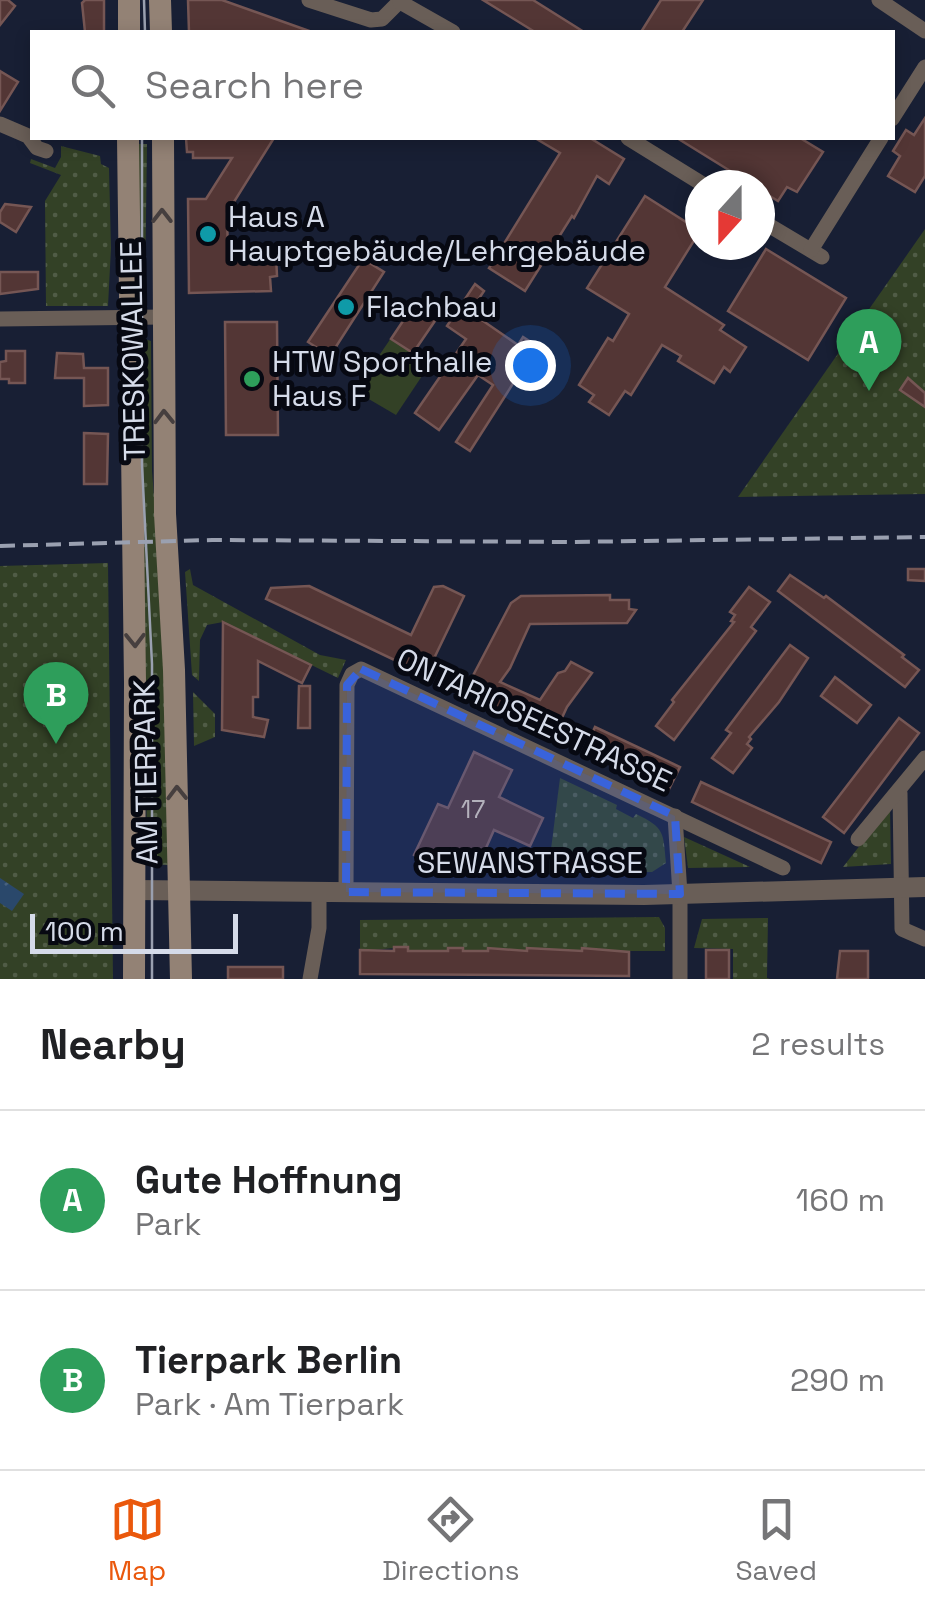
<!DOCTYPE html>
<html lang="en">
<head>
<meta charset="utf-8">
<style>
	:root { --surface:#fff; --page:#f6f6f6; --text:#202124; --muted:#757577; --line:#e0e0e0; --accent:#ea580c }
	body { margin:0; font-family:"Space Grotesk",sans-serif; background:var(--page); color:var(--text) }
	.compass { position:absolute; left:685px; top:170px; width:90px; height:90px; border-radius:50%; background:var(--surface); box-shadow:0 5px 15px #0003; rotate:201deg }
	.scale { position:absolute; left:30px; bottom:25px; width:208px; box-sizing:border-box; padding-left:10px; border:5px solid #d5dbe9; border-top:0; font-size:28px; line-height:35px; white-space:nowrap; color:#d5dbe9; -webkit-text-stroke:8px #070912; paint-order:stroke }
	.you { position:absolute; left:530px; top:365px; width:35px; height:35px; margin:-25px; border:8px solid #fff; border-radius:50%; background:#1a73e8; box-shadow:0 0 0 15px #1a73e833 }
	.badge { display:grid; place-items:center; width:65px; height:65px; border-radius:50%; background:var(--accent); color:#fff; font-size:32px; font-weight:700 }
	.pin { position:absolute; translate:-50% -82px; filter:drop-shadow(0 2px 5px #0008) }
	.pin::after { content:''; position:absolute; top:52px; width:35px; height:30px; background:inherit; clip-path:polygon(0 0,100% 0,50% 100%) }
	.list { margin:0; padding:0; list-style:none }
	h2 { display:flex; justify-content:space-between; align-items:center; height:130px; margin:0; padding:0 40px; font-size:42px }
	h2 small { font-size:32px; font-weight:400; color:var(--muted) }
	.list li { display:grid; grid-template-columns:65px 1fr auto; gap:30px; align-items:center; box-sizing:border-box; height:180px; padding:0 40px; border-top:2px solid var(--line) }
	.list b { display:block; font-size:38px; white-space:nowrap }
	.list p { margin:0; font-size:32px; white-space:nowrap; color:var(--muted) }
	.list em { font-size:32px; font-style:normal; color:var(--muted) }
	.icon { flex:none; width:55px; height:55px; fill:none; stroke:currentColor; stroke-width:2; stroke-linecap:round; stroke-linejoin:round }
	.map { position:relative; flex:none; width:925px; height:979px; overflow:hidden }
	.search { position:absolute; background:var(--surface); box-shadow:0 5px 15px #0003; left:30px; right:30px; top:30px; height:110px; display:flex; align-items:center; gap:25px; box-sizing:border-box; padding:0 35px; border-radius:0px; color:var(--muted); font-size:38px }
	.sheet { height:490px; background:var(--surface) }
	nav { display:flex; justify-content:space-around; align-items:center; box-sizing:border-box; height:140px; border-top:2px solid var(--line); background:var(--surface); font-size:28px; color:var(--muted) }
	nav a { display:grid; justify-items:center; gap:5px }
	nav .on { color:var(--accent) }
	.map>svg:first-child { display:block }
</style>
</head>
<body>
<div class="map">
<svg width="925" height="979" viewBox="0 0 925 979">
	<defs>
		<pattern id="green-dots" width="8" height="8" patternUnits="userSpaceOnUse" patternTransform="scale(2.5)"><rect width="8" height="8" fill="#334126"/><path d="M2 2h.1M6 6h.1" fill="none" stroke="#505c46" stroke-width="1.8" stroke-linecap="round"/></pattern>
		<pattern id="water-ripples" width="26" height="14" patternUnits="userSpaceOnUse" patternTransform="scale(2.5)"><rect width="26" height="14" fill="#2a486b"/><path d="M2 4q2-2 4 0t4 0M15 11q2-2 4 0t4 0" fill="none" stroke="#486280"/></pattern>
	</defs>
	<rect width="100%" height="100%" fill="#181f34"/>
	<g fill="url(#green-dots)">
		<polygon points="134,144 147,144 145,289 137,285"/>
		<polygon points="61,146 100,156 101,164 109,168 111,248 108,306 46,306 45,201 61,175 30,163 31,159 55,168 61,157"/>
		<polygon points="925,229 925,494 738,497"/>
		<path d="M138,337L151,341L152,471L168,673V865L147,864C146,688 140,513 138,337Z"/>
		<polygon points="108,563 113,979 0,979 0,566"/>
		<polygon points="190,569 193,585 320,655 346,660 338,678 223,622 207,625 200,640 199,681 192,675 185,572"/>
		<polygon points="193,692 215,714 215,737 194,746"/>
		<path d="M560,778L617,805L616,809L633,818L636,814C665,828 663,832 666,863L652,872L548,873Z"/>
		<polygon points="890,807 891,864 843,867"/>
		<polygon points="684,837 750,867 688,868"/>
		<polygon points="659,917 665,928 665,951 597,951 596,948 583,948 582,951 541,951 541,948 528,948 527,951 488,948 488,951 463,951 462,948 449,947 448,951 408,951 407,947 360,951 360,920"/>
		<polygon points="768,918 767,978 770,979 733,979 733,949 694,948 702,919"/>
	</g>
	<polygon fill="#334126" points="391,338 430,364 396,415 355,391"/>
	<polygon fill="url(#water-ripples)" points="0,878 24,894 12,911 0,903"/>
	<g fill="#533635" stroke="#755654" stroke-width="2.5">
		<polygon points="0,0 8,0 15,6 0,25"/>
		<polygon points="85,0 104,0 104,32 85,32 82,3"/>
		<polygon points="188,0 222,0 312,32 189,32"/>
		<polygon points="483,0 533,0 584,32 535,32"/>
		<polygon points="661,0 703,0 682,32 641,32"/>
		<polygon points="0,71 18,82 0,111"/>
		<polygon points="925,118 925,176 915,192 888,176 900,156 893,151 906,130 914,135"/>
		<polygon points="186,138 274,138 227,213 228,255 276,255 277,276 270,277 271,291 189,293 188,199 206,199 232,158 193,158 193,152 187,152"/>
		<polygon points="535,138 590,138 624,159 609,184 597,176 574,218 572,216 525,291 489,268 560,153"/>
		<polygon points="677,138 800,138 823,152 797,192 787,187 778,201 760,190 760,185 753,185"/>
		<polygon points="645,196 700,231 665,287 724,325 720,330 746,347 730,372 724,367 714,383 678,361 681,356 662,345 631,395 625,391 609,415 589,402 594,395 579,385 608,338 613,341 629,314 587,288"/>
		<polygon points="5,204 31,207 16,232 0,222 0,212"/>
		<polygon points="766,249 846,298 808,360 728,311"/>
		<polygon points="363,259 384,272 330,356 308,342"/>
		<polygon points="0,272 38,272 38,289 0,294"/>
		<polygon points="475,284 484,291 470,312 518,345 523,337 537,346 470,451 456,442 493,385 478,375 439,430 415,413 466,339 447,326"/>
		<polygon points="417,300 439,315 413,353 391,339"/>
		<polygon points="225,322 277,322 278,435 226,435"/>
		<polygon points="6,351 25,351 25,383 9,383 9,379 0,379 0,362 6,361"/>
		<polygon points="57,353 83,354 84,368 108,368 108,405 84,406 84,378 55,378"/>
		<polygon points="908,378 925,393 925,407 900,390"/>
		<polygon points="84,433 108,434 107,484 84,484"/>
		<polygon points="908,569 925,569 925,581 908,580"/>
		<polygon points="790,575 824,598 826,596 904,655 902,657 919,670 905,687 778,591"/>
		<polygon points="309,586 411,635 434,587 443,586 464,596 426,675 266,599 271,588"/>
		<polygon points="749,587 770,602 751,627 756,631 674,740 656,726 674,702 672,700 734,622 731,621 735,615 730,612"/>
		<polygon points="610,595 610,600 629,600 629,609 636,610 627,623 530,624 510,668 500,682 540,700 558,673 565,671 571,662 592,673 567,707 553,737 470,697 473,691 467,687 511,603 521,596"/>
		<polygon points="223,622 311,665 302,683 258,661 258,697 253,697 253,717 268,720 264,737 222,730"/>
		<polygon points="790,645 808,658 779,702 749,737 751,739 747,744 752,748 733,773 712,758 731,733 726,730"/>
		<polygon points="835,677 871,705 857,723 821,696"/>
		<polygon points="299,686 310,686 310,728 298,728"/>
		<polygon points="899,718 919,733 844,833 823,817"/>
		<polygon points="595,727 680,767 668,791 584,751"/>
		<polygon points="474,752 512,770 499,797 543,818 530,846 494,830 478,866 429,863 414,855 438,804 448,808"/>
		<polygon points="701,782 831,842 821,863 692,802"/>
		<polygon points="394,947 408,947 408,951 448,951 448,948 463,948 463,951 488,951 488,948 527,951 527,948 582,951 582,948 629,952 629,976 360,974 360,950 394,951"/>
		<rect x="706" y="950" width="23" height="29"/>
		<polygon points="840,951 868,951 868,979 837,979"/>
		<rect x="228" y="967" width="55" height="12"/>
	</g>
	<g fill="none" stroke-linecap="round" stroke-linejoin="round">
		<g stroke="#695e57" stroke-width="15">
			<polyline points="309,0 371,20 382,19 401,0"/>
			<polyline points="879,0 925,31"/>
			<polyline points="400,2 453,32"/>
			<polyline points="892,119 925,67"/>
			<polyline points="0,124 28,136 37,148 46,151"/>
			<polyline points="628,138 704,185"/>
			<polyline points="760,220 822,257"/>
			<polyline points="811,250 881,138"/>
			<polyline points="0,319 163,317"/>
			<polyline points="900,793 902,929 925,939"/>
			<polyline points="675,816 680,894 680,979"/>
			<polyline points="858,839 925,758"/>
			<polyline points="346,892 347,685 352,674 361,669 783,868"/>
			<polyline points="310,979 319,928 319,892"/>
		</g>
		<polyline stroke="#695e57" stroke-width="20" points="135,890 644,895 925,887"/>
		<g stroke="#938275" stroke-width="22">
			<polyline points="129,0 129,32"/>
			<polyline points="160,0 161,32"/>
			<polyline points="128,138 135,682 134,979"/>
			<polyline points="163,138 165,514 174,670 181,979"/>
		</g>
		<g stroke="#9aa0b0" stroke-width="2.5">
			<polyline points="144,0 145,32"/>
			<polyline points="142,138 142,465 152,664 152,979"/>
		</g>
		<polyline stroke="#9aa0b0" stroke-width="4" stroke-dasharray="15 8" stroke-linecap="butt" points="0,546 212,540 571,542 925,537"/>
	</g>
	<defs><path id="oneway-chevron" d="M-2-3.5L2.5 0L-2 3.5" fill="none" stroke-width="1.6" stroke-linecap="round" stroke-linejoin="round" transform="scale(2.5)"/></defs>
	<g stroke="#463f3f">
		<use href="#oneway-chevron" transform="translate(162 216) rotate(-90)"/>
		<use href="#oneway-chevron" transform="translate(164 417) rotate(-91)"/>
		<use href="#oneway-chevron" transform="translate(135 640) rotate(89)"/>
		<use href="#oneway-chevron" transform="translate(177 793) rotate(-91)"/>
	</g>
	<path fill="#3963db" fill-opacity="0.2" stroke="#3963db" stroke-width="8" stroke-dasharray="20 12" stroke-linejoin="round" d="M361,669L675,816L680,894L346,892L347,685Z"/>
	<g fill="#0f9aa8" stroke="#070912" stroke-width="4">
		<circle cx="208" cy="234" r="10"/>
		<circle cx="346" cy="307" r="10"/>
	</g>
	<circle fill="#2e9e5b" stroke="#070912" stroke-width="4" cx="252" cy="379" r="10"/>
	<g text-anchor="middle" stroke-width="10" stroke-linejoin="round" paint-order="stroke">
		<g font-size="25" fill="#b4b2bc">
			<text x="473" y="818">17</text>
		</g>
		<g font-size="30" fill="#d5dbe9" stroke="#070912" text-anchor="start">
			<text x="228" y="227">Haus A<tspan x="228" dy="34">Hauptgebäude/Lehrgebäude</tspan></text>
			<text x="366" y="317">Flachbau</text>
			<text x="272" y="372">HTW Sporthalle<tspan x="272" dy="34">Haus F</tspan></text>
		</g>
		<g font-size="30" fill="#d5dbe9" stroke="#070912">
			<text transform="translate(133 351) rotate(-91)" y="10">TRESKOWALLEE</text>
			<text transform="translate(534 720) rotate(25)" y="10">ONTARIOSEESTRASSE</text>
			<text transform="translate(146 772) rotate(-91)" y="10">AM TIERPARK</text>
			<text x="530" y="873">SEWANSTRASSE</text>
		</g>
	</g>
</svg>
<svg class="compass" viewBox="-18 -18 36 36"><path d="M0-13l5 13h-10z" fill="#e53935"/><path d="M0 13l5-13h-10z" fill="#757577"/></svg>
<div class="scale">100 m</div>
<div class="you"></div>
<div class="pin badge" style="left:869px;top:391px;background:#2e9e5b">A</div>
<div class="pin badge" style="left:56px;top:744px;background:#2e9e5b">B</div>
<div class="search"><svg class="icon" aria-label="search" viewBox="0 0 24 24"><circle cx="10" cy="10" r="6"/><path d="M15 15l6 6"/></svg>Search here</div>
</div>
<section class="sheet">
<h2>Nearby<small>2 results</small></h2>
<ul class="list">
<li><span class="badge" style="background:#2e9e5b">A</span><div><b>Gute Hoffnung</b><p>Park</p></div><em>160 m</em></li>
<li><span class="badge" style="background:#2e9e5b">B</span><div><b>Tierpark Berlin</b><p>Park · Am Tierpark</p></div><em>290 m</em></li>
</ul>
</section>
<nav>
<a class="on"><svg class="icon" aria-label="map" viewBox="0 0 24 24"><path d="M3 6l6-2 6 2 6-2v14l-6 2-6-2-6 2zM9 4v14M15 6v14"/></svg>Map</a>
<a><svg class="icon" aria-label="directions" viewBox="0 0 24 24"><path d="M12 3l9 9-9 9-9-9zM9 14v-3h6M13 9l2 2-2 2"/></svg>Directions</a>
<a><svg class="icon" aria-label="saved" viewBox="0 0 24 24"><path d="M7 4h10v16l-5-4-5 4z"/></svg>Saved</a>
</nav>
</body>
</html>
